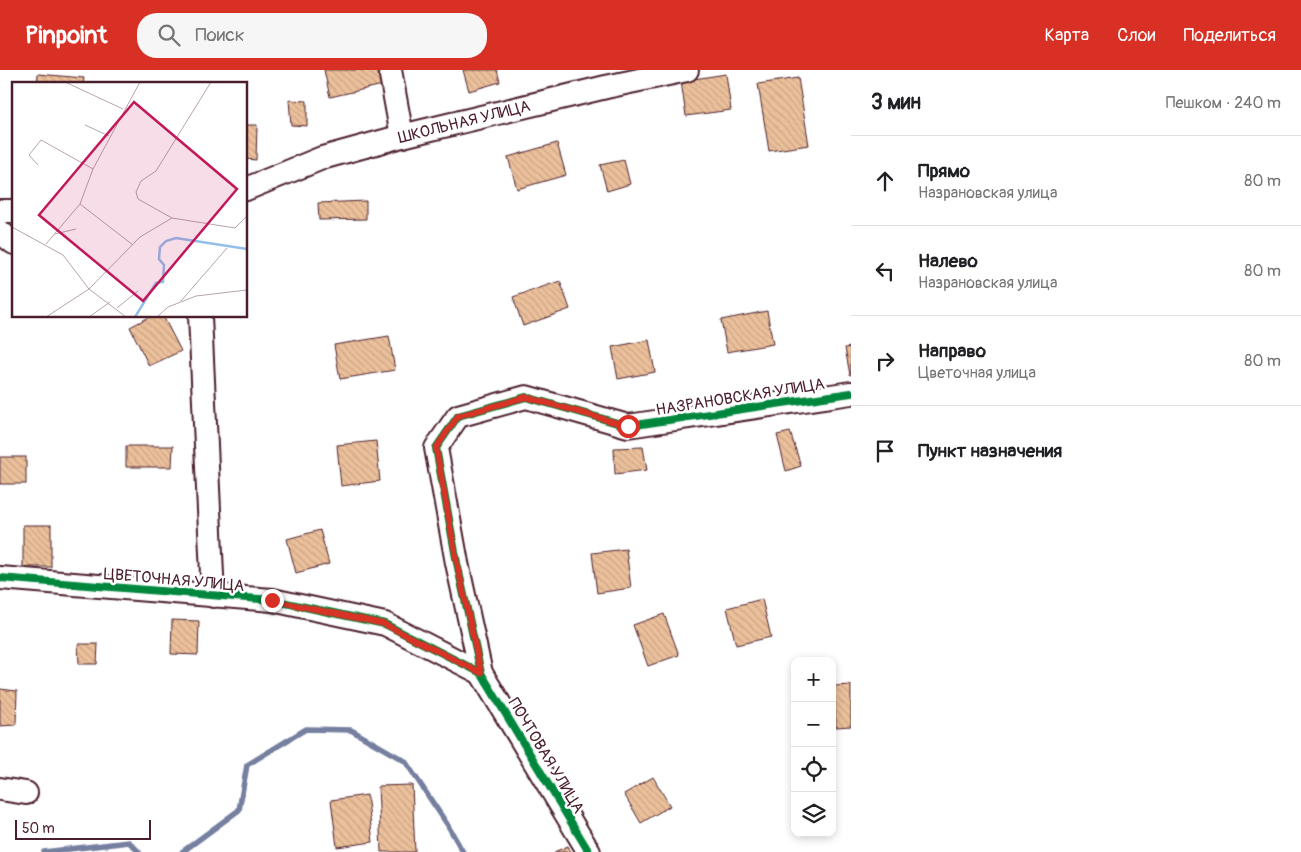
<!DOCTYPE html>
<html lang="ru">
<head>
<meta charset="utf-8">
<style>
	:root { --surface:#fff; --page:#f6f6f6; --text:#202124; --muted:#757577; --line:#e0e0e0; --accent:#d93025 }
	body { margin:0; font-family:Pangolin,sans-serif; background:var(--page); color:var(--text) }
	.controls { position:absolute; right:15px; bottom:15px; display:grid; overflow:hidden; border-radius:10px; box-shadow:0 2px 8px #0003 }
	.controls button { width:45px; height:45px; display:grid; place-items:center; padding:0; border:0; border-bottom:1px solid var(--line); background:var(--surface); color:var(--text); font:25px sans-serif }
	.scale { position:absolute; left:15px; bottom:12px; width:136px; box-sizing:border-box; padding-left:5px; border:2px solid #4a1f2b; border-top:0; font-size:14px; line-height:18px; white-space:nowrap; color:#4a1f2b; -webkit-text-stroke:4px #fff; paint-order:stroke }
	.stop { position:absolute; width:15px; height:15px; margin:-11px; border:4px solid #d93025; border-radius:50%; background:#fff }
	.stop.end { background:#d93025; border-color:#fff; box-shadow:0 1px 5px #0008 }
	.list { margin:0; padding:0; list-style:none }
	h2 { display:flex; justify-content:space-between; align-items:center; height:65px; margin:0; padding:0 20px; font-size:21px }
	h2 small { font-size:16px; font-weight:400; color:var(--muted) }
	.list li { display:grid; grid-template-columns:32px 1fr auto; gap:15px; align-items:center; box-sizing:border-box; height:90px; padding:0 20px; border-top:1px solid var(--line) }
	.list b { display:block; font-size:19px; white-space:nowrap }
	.list p { margin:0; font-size:16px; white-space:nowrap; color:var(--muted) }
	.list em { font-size:16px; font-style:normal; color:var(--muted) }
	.icon { flex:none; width:28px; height:28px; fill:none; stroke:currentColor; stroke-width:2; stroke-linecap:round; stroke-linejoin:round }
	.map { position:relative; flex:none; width:851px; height:782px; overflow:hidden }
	header { display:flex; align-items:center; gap:30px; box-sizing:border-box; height:70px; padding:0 25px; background:var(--accent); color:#fff }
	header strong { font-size:24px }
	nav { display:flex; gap:28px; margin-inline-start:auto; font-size:18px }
	.search { width:350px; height:45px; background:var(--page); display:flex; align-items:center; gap:12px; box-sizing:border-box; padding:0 18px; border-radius:20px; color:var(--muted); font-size:19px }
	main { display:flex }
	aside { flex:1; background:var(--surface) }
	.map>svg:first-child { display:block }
</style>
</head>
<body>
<header>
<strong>Pinpoint</strong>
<div class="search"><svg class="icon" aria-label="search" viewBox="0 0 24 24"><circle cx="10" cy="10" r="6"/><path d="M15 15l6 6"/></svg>Поиск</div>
<nav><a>Карта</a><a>Слои</a><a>Поделиться</a></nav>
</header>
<main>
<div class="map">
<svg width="851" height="782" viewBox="0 0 851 782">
	<defs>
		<pattern id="building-back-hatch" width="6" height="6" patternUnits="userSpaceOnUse" patternTransform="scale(1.25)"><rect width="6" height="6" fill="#ebc09b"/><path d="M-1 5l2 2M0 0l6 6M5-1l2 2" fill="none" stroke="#cba586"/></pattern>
	</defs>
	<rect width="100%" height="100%" fill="#fff"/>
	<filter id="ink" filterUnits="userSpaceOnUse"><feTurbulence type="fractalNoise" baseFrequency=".02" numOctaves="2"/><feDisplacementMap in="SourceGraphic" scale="10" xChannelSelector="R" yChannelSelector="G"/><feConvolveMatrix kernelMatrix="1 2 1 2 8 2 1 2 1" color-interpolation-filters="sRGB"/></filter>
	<g filter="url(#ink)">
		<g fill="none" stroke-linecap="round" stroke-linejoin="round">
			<g stroke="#757f9f" stroke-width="5.5">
				<polyline points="44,782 129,772 139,782"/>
				<polyline points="182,782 239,740 247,695 306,659 351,660 405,691 447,754 463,782"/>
			</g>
		</g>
		<g fill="url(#building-back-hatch)" stroke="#4a1f2b">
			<polygon points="324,0 380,0 383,15 330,27"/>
			<polygon points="463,0 497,0 500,12 469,21"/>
			<polygon points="38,4 84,8 83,14 37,14"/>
			<polygon points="726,4 731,40 686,46 681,11"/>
			<polygon points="798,8 809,75 769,81 758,14"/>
			<polygon points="289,30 307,31 307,56 291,55"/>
			<polygon points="246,55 257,55 256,90 246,89"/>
			<polygon points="557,73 566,105 517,119 508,87"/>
			<polygon points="624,90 630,114 607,121 600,95"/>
			<polygon points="366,131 366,149 319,150 318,133"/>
			<polygon points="560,211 570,239 523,256 513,227"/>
			<polygon points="767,241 773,274 727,282 721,250"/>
			<polygon points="151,246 163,246 181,281 149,296 130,257"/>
			<polygon points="389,266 395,300 340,309 334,275"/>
			<polygon points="649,270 655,302 618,309 612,277"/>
			<polygon points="851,277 851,305 850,305 845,278"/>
			<polygon points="790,362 801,396 786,401 777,365"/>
			<polygon points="376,371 380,411 341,416 337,375"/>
			<polygon points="126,376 173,376 172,397 126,397"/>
			<polygon points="643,377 647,400 615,404 614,378"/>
			<rect x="0" y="387" width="26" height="27"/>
			<rect x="23" y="455" width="28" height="42"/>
			<polygon points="320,460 329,494 296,503 287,469"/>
			<polygon points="626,479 631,518 597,523 592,483"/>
			<polygon points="762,529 771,567 736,575 727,538"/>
			<polygon points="664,544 679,585 648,596 633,555"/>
			<polygon points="172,550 199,551 198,585 171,584"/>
			<polygon points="78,574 98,574 97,594 79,594"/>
			<polygon points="851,615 851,656 836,657 834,616"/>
			<polygon points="0,619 17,621 16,655 0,656"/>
			<polygon points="653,707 670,736 641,753 624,724"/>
			<polygon points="412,715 415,782 381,782 378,716"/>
			<polygon points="367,725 373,772 337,777 331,730"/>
			<polygon points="568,776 571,782 554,782"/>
		</g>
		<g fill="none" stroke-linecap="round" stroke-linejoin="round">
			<g stroke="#4a1f2b" stroke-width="26">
				<g id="minor">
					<polyline points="390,0 402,66"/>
					<polyline points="246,119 322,88 402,66 606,17 687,0"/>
					<polyline points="0,141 14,141"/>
					<polyline points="0,162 14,173"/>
					<polyline points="200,246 213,526"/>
					<polyline points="0,508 272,530 385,554 481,603"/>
					<polyline points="0,719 26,723"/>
					<polyline points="589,782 481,603 457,493 436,378 458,346 526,327 628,356 851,323"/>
				</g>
			</g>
			<use href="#minor" stroke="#fff" stroke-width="22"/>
			<g stroke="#fff" stroke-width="11">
				<g id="cycleway">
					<polyline points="0,508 272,530 385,554 481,603"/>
					<polyline points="589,782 481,603 457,493 436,378 458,346 526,327 628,356 851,323"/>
				</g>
			</g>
			<use href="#cycleway" stroke="#00873e" stroke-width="8"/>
		</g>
	</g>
	<g fill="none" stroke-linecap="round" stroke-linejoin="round" filter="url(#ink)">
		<polyline stroke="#d93025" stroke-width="6" points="272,530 384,554 481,603 457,493 436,378 458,346 526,327 628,356"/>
	</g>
	<g text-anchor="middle" stroke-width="5" stroke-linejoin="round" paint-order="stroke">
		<g font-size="16" fill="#4a1f2b" stroke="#fff">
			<text transform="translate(464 51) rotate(-14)" y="6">ШКОЛЬНАЯ УЛИЦА</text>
			<text transform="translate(740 326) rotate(-9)" y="6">НАЗРАНОВСКАЯ УЛИЦА</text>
			<text transform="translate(174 509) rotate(5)" y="6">ЦВЕТОЧНАЯ УЛИЦА</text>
			<text transform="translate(547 685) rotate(59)" y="6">ПОЧТОВАЯ УЛИЦА</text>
		</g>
	</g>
	<g transform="translate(12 12)">
		<rect width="235" height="235" fill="#fff"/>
		<path fill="none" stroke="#92bfec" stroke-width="2.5" d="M123,235L144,201L151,200L152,183L147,177L148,165L154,159L164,156L235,167"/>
		<path fill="none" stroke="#b7a5aa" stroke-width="1" d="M53,0L111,27M199,0L144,89L129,99L124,110L126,117L160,136L223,146L235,134M73,43L97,54M26,83L17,73L29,58L81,87M68,122L121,163M0,145L51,173L77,207L114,235M43,152L64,147M34,162L68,122L81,87L128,0M169,219L215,166M105,226L126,209M34,235L77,207L128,155L160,136M77,235L98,220M145,235L156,225L184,214L235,208"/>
		<path fill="#c2185b" fill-opacity="0.15" stroke="#c2185b" stroke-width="2.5" d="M122,20L225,107L131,219L27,133Z"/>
		<rect width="235" height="235" fill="none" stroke="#4a1f2b" stroke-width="2.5"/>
	</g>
</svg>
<div class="controls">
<button>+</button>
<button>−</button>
<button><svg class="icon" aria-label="locate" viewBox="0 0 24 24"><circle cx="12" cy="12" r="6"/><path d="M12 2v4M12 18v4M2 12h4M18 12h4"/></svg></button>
<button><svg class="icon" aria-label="layers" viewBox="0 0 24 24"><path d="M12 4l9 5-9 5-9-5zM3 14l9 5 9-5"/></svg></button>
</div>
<div class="scale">50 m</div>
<div class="stop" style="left:628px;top:356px"></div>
<div class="stop end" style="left:272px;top:530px"></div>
</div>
<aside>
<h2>3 мин<small>Пешком · 240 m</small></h2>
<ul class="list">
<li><svg class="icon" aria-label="ahead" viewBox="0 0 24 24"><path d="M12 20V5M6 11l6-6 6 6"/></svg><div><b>Прямо</b><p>Назрановская улица</p></div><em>80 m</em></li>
<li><svg class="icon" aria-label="left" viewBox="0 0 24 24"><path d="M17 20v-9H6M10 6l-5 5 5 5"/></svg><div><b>Налево</b><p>Назрановская улица</p></div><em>80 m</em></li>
<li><svg class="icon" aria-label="right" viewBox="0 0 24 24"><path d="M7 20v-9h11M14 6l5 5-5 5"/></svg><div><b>Направо</b><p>Цветочная улица</p></div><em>80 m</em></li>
<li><svg class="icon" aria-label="arrive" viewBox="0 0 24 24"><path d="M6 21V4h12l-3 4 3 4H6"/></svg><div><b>Пункт назначения</b></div></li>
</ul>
</aside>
</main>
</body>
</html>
